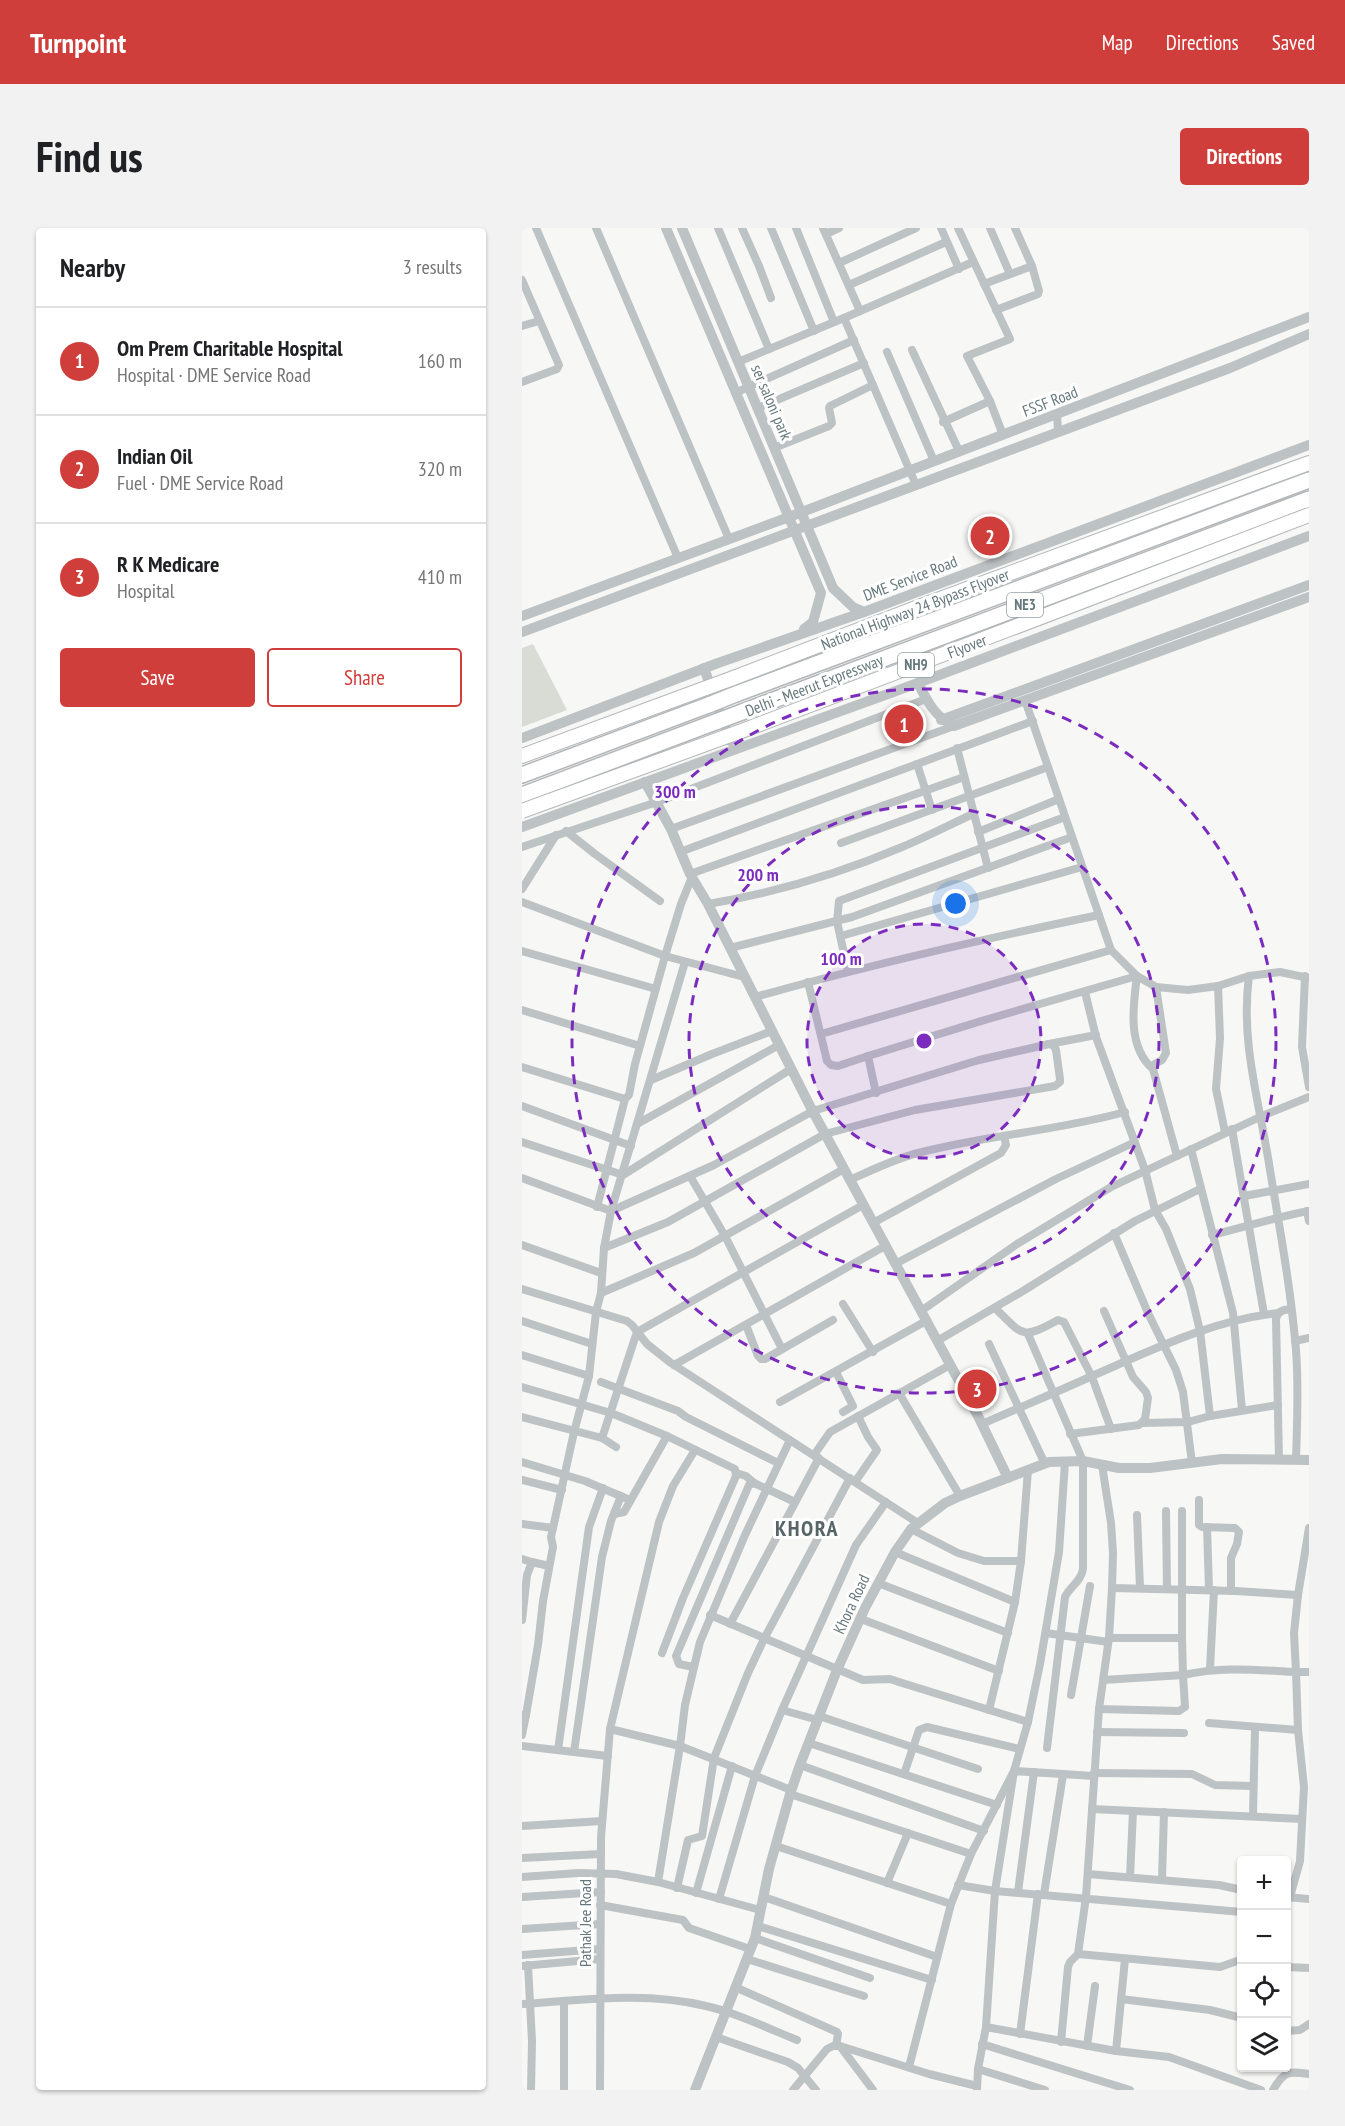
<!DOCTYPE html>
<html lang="en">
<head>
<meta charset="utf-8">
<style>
	:root { --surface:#fff; --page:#f2f2f2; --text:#202124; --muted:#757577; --line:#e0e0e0; --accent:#d03e3c }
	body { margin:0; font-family:"PT Sans Narrow",sans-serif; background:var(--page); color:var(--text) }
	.controls { position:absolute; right:18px; bottom:18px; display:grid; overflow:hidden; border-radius:6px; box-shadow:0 2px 4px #0004 }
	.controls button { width:54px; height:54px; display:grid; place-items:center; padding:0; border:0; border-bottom:2px solid var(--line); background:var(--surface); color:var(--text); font:30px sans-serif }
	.you { position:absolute; left:434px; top:676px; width:21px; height:21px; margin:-15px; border:4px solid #fff; border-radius:50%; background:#1a73e8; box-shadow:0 0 0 9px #1a73e833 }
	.badge { display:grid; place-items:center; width:39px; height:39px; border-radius:50%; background:var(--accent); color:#fff; font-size:20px; font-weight:700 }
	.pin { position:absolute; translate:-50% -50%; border:3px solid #fff; box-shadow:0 2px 6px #0006 }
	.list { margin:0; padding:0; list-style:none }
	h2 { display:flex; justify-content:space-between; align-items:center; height:78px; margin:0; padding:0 24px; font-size:26px }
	h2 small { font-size:20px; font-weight:400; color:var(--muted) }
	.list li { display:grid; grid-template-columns:39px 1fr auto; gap:18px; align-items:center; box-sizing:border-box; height:108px; padding:0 24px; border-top:2px solid var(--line) }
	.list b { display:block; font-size:22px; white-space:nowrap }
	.list p { margin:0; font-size:20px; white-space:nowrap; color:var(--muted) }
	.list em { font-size:20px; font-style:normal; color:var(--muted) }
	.actions { display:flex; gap:12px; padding:18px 24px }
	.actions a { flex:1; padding:14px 0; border:2px solid var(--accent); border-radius:6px; text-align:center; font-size:21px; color:var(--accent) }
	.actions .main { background:var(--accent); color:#fff }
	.icon { flex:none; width:33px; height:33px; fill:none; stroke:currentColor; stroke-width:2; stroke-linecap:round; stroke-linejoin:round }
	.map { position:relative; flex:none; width:787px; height:1862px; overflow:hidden; border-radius:6px }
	header { display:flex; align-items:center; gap:36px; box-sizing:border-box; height:84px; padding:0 30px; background:var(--accent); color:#fff }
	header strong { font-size:28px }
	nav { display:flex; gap:33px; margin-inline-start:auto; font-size:21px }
	.intro { display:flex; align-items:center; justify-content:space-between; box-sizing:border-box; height:144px; padding:0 36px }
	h1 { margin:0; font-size:42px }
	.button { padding:15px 27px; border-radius:6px; background:var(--accent); color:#fff; font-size:21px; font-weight:700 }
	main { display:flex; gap:36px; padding:0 36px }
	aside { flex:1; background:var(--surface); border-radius:6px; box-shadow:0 2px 4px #0004 }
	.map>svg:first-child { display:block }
</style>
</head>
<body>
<header>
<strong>Turnpoint</strong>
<nav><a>Map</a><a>Directions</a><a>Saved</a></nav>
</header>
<div class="intro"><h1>Find us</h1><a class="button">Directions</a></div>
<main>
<aside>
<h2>Nearby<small>3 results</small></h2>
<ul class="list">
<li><span class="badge">1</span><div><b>Om Prem Charitable Hospital</b><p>Hospital · DME Service Road</p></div><em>160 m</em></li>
<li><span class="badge">2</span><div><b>Indian Oil</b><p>Fuel · DME Service Road</p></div><em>320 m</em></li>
<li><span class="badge">3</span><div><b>R K Medicare</b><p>Hospital</p></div><em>410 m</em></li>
</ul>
<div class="actions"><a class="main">Save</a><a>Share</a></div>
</aside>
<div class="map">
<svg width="787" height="1862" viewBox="0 0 787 1862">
	<rect width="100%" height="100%" fill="#f7f7f5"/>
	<polygon fill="#d9dcd5" points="11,416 45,482 0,499 0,420"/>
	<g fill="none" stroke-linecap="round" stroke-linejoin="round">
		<g stroke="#b3b7b9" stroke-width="16">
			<g id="trunk">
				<polyline points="206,452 407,375 787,235"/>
				<polyline points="0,528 184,460"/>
			</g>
		</g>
		<g stroke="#b3b7b9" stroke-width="18">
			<g id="motorway">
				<polyline points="214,466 787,252"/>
				<polyline points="220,484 787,271"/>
				<polyline points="0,547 189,476"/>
				<polyline points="0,567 196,493"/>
			</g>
		</g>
		<g stroke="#bdc2c4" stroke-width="8">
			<polyline points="14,0 156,330"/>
			<polyline points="74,0 207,311"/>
			<polyline points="196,0 247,121"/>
			<polyline points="220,0 237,38 249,70"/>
			<polyline points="249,0 292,103"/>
			<polyline points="274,0 312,94"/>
			<polyline points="301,0 338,83"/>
			<polyline points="419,0 437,41"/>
			<polyline points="436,0 488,111 445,128 468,173 481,207"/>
			<polyline points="468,0 488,46"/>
			<polyline points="304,6 317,0"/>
			<polyline points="317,35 394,0"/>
			<polyline points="0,52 37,137 35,141 0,154"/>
			<polyline points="462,56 510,38"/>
			<polyline points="327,57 424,14"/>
			<polyline points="474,82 516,66 517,63 510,38 493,0"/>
			<polyline points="322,90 451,34"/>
			<polyline points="0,98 17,93"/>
			<polyline points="390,122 437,223"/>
			<polyline points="365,124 412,233"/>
			<polyline points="216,134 322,90 394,257"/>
			<polyline points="213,165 332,112"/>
			<polyline points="236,180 342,135"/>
			<polyline points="535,186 536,204"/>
			<polyline points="421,194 468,173"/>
			<polyline points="252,220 307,198 310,195 307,180 308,178 351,157"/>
			<polyline points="503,472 589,722 615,748 634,759 666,762 696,758 727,748 758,744 787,750"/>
			<polyline points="435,520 466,640"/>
			<polyline points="395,536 410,582"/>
			<polyline points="149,601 432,498"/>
			<polyline points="44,603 73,626 138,673"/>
			<polyline points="456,604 537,571"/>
			<polyline points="319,615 526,539"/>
			<polyline points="0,619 135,574 404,471"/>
			<polyline points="158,624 511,493"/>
			<polyline points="168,646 442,549"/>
			<polyline points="0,661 34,607"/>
			<polyline points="0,674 143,728 222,749"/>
			<path d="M186,676C251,665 319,645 380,619C404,609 427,597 451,586"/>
			<polyline points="319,708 560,639"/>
			<polyline points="208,720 330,689 550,609"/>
			<polyline points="0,723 134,761"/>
			<polyline points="326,743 315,694 317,673 543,589"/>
			<path d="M727,748C718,815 738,876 748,942C758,1002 769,1062 774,1122C777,1159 775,1195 774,1232"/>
			<polyline points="783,748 780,819 787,859"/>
			<polyline points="286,754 305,833 309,837 316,838 346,828"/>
			<polyline points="696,758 698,810 694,861 703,904"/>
			<polyline points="634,759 644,825 640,832 631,837 631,841 655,928"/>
			<polyline points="563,764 574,809 623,942 633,982 644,1001 668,1061 678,1103 688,1188"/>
			<path d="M233,769C347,737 461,711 577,687"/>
			<polyline points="0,782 118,818"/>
			<polyline points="299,806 589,722"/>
			<polyline points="527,816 574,807"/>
			<polyline points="0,839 103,871"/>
			<polyline points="129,852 190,826 250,803"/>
			<path d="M354,865L346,828L466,791L615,748C611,778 605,819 631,841"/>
			<polyline points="0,878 109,918"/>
			<polyline points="115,896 257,817"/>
			<polyline points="710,901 742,1086"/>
			<polyline points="0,914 101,947 269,841"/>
			<polyline points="669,921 711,1085 720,1182"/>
			<polyline points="168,948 203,1008 260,1121"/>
			<polyline points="0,950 89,983 192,937 291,883 457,832 527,816 531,817 534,822 538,851 538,854 533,858 393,882 303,906 146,994 82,1020"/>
			<path d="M328,952C350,942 372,931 396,925C464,907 535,903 603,884"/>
			<polyline points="722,968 787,956"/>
			<polyline points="75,979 103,871 107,867 113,836 143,728 159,676 170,649"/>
			<polyline points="785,983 787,993"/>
			<polyline points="351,995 479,925 484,917 482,908"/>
			<polyline points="592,1005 626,1085 654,1142 661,1164 670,1235"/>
			<path d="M690,1007C723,999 754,989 787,983"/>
			<polyline points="0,1017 79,1045"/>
			<polyline points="373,1036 534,951 613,914"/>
			<polyline points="0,1061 105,1093 110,1097 125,1116 149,1135 396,1295"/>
			<polyline points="79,1065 172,1025 322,941"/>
			<polyline points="321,1076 351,1124"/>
			<path d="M473,1080C502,1108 499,1112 536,1092L542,1094L570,1149L589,1201"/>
			<polyline points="399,1083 495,1016 589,959 740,888 787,869"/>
			<polyline points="0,1093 70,1116"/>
			<polyline points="224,1097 236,1128 239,1131 243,1131 311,1092"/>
			<path d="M506,1106L561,1233V1341C559,1354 548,1358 543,1369L525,1520"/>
			<polyline points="415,1113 501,1063 613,993 678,961"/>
			<polyline points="773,1113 787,1110"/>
			<polyline points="467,1116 523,1236"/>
			<polyline points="0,1127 67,1148 74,1084 79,1065 82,1020 89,983 163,734"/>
			<polyline points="152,1137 363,1018"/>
			<polyline points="314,1144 331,1178 321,1184"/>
			<polyline points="79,1154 156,1183 164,1189 256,1235"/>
			<polyline points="0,1159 89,1185 145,1208 213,1241 214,1248 161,1370 140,1425"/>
			<polyline points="377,1165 438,1268"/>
			<polyline points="258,1174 404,1093"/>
			<polyline points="0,1189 80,1210 115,1104 341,977"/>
			<polyline points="621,1195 666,1194 688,1188 756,1177"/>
			<path d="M460,1196C496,1180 533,1165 570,1148C630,1122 690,1092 757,1085"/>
			<polyline points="548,1206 617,1197 623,1191 626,1170 624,1164 611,1149 582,1083"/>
			<polyline points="80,1210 94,1219"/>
			<polyline points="292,1227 308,1204 428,1137"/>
			<path d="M757,1232L754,1091C756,1082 762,1082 769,1081"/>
			<polyline points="0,1234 63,1253 108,1272"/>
			<polyline points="580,1237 589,1295 591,1325 590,1360 587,1410 577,1481 564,1669 556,1726 698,1739 715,1733 720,1734"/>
			<polyline points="214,1245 224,1248 232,1255"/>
			<polyline points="0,1252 40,1262"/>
			<polyline points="333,1254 355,1222 346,1209 336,1188"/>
			<polyline points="677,1272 677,1297 680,1299 713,1300 717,1304 715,1316 709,1330 709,1363"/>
			<polyline points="644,1283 645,1361"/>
			<polyline points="92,1286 102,1284 145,1208"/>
			<polyline points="615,1287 618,1360"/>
			<polyline points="0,1296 31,1300"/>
			<polyline points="685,1299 687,1362"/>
			<polyline points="787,1300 776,1367 772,1405 774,1444 787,1444"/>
			<polyline points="389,1301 436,1325 462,1333 499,1333"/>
			<polyline points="373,1324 493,1374"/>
			<polyline points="0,1331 10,1334 5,1347 0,1392"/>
			<polyline points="10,1334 27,1338"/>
			<polyline points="356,1355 486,1405"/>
			<polyline points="590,1360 713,1363 776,1367"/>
			<polyline points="188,1387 341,1452 368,1451 377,1454 506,1494"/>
			<polyline points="339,1391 477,1443"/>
			<polyline points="208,1396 297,1230"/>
			<polyline points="524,1405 586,1414"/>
			<path d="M587,1410H660L661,1447C702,1438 733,1442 774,1444L776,1502L782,1559L778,1633L768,1669"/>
			<polyline points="660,1410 660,1283"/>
			<polyline points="171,1439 157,1436 154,1428 227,1257 232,1255 273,1274"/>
			<polyline points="688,1441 692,1362"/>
			<polyline points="549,1467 568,1358"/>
			<polyline points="577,1481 657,1483 663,1479 661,1447 581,1452"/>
			<polyline points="260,1482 296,1492"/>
			<polyline points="467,1482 493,1374 499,1333 506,1242"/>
			<polyline points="4,1487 16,1417 21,1373 31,1319 29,1309 31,1300 52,1204 67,1148"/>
			<polyline points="297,1488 456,1541"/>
			<polyline points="687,1495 776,1502"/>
			<polyline points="88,1501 158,1518 269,1562"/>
			<polyline points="575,1504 662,1505"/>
			<polyline points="0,1507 4,1487 1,1487"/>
			<polyline points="287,1515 475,1577"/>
			<polyline points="0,1518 86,1528"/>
			<polyline points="36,1522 67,1299 81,1260"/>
			<polyline points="52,1524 80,1329 89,1293 99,1268"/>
			<polyline points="278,1537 462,1603"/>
			<polyline points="572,1545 670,1546 693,1557 731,1558"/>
			<polyline points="382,1546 397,1502 405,1499 498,1521"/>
			<polyline points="268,1566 449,1626"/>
			<polyline points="570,1581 780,1591"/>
			<polyline points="731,1588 733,1499"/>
			<polyline points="0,1598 80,1593"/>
			<polyline points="254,1618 429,1676"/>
			<polyline points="0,1630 79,1626"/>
			<polyline points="566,1646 697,1657 720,1662"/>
			<polyline points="0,1649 56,1645 94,1646 136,1654 238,1682"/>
			<polyline points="608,1649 611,1583"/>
			<polyline points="640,1651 642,1584"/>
			<polyline points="136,1654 158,1518 163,1477 178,1414 223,1307 268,1212"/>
			<polyline points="365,1655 386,1605"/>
			<polyline points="436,1657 473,1663 720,1684"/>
			<polyline points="155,1660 166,1612 180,1608 192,1530 226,1445 242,1411 328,1250"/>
			<polyline points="496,1664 512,1544"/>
			<polyline points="174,1665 210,1538"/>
			<polyline points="522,1666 541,1547"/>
			<polyline points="0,1669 79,1664"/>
			<polyline points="242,1669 415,1729"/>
			<polyline points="764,1669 787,1671"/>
			<polyline points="197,1671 233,1548 260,1482 334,1317 364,1274"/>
			<polyline points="78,1677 161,1692 167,1700 228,1721"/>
			<polyline points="236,1698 410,1752"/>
			<polyline points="0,1701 78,1696"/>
			<polyline points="233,1710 348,1750"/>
			<polyline points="0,1727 78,1721"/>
			<polyline points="225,1731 342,1768"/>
			<polyline points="6,1737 10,1813 9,1862"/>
			<polyline points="0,1738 78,1731"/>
			<polyline points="764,1739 787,1740"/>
			<polyline points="213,1759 315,1804 316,1806 314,1818"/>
			<polyline points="599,1771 688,1782 720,1790"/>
			<path d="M0,1776C61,1772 124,1763 184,1778C215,1785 245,1800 275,1812"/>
			<polyline points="464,1799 594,1823 647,1829 739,1862"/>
			<polyline points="764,1803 778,1802 787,1796"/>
			<polyline points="498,1806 516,1666"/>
			<polyline points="194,1809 266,1834 276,1840 294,1862"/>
			<polyline points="539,1814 546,1739 548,1734 556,1726"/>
			<polyline points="460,1816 608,1862"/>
			<polyline points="318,1818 407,1846 455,1858"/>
			<polyline points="565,1818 573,1758"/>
			<polyline points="594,1823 603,1731"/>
			<polyline points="387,1839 429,1676 449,1626 492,1543 506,1494 518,1436 537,1324 543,1234"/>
			<polyline points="456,1841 523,1862"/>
			<polyline points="42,1862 42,1773"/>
			<polyline points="78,1862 79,1609 88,1501 137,1294 151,1258 173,1222"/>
			<polyline points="271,1862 305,1821 311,1818 318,1818 351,1862"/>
			<polyline points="455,1862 456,1841 464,1799 473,1663 492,1543 572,1548"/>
			<path d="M751,1862C762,1843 766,1843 787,1846"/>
		</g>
		<g stroke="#bdc2c4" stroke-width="10">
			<polyline points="144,0 299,365 291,394 282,401"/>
			<polyline points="160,0 311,360 331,379 342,384"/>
			<polyline points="0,388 267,289 787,89"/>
			<polyline points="0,404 708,140 787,106"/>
			<polyline points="182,440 208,513"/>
			<path d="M396,455C405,473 413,489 432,498L787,369"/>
			<polyline points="419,492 787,357"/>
			<polyline points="0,510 196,435 342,384 787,217"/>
			<polyline points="123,554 149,601 168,646 186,676 289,880 456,1188 486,1250"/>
			<polyline points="0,599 396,455 787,308"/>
			<polyline points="173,1862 233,1710 247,1641 268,1566 278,1537 315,1442 343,1380 373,1324 389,1301 423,1275 438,1268 527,1234 561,1233 597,1240 628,1240 700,1231 787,1232"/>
		</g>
		<use href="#trunk" stroke="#fff" stroke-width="14"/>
		<use href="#motorway" stroke="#fff" stroke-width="15"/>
		<g stroke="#b3b7b9" stroke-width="16" stroke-linecap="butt">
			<g id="trunk-bridge">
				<polyline points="184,460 206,452"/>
				<polyline points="0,583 225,501 787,287"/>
			</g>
		</g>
		<g stroke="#b3b7b9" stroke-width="18" stroke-linecap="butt">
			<g id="motorway-bridge">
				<polyline points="189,476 214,466"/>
				<polyline points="196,493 220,484"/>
			</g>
		</g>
		<use href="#trunk-bridge" stroke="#fff" stroke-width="14"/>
		<use href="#motorway-bridge" stroke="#fff" stroke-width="15"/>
	</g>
	<circle cx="402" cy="813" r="117" fill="#7b2cbf" fill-opacity=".12"/>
	<g fill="none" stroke="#7b2cbf" stroke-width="3" stroke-dasharray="10 8">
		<circle cx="402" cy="813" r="117"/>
		<circle cx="402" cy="813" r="235"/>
		<circle cx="402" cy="813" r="352"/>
	</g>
	<g text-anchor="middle" stroke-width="6" stroke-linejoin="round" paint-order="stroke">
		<g fill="#fff" stroke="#94a0a4" stroke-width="1.5">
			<rect x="485" y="365" width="36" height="24" rx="4.5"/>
			<rect x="376" y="425" width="36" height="24" rx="4.5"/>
		</g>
		<g font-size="15" font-weight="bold" fill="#66787d">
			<text x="503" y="382">NE3</text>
			<text x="394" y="442">NH9</text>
		</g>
		<g font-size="16" fill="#66787d" stroke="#fff">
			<text transform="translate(528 173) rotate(-21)" y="6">FSSF Road</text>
			<text transform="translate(250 174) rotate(67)" y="6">ser saloni park</text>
			<text transform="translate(388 350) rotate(-21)" y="6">DME Service Road</text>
			<text transform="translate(393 381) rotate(-21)" y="6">National Highway 24 Bypass Flyover</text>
			<text transform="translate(445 418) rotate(-21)" y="6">Flyover</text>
			<text transform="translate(292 457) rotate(-21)" y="6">Delhi - Meerut Expressway</text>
			<text transform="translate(329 1376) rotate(-65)" y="6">Khora Road</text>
			<text transform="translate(63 1695) rotate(-90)" y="6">Pathak Jee Road</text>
		</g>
		<g font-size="22" font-weight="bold" letter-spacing="1.5" fill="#576569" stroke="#fff">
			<text x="285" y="1308">KHORA</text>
		</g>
	</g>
	<circle cx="402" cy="813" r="9" fill="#7b2cbf" stroke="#fff" stroke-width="3"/>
	<g font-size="18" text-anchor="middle" font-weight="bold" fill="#7b2cbf" stroke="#fff" stroke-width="6" stroke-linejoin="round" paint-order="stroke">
		<text x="153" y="570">300 m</text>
		<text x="236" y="653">200 m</text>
		<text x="319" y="737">100 m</text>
	</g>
</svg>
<div class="controls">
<button>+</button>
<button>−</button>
<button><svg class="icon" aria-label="locate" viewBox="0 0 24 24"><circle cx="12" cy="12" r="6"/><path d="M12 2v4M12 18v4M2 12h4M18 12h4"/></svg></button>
<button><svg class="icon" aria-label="layers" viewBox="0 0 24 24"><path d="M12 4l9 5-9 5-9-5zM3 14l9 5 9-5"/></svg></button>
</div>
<div class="you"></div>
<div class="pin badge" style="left:382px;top:496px">1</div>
<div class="pin badge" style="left:468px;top:308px">2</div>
<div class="pin badge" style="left:455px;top:1161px">3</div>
</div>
</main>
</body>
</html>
